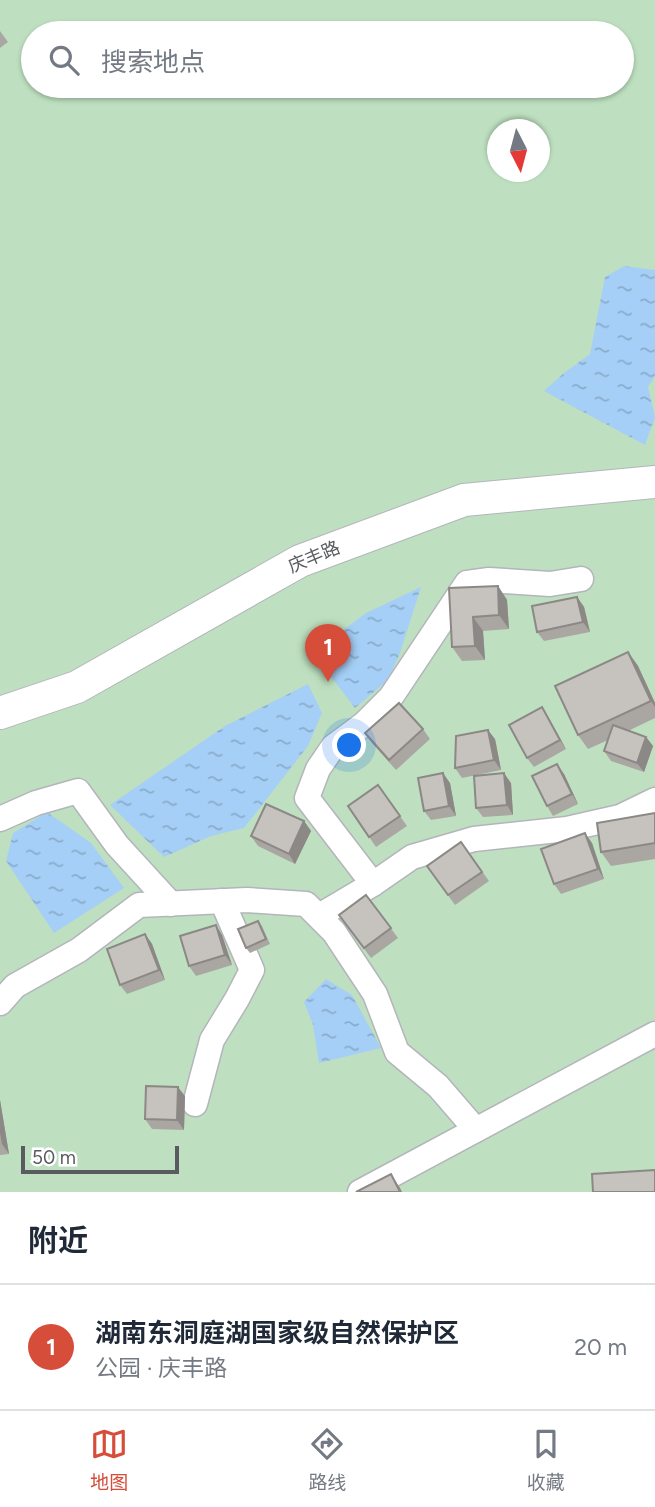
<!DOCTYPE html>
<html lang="zh">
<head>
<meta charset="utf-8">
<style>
	:root { --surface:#fff; --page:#f2f2f3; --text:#1f2937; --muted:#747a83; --line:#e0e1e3; --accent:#d64d3a }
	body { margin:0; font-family:Figtree,"Noto Sans SC",sans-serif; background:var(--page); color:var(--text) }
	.compass { position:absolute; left:487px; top:119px; width:63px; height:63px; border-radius:50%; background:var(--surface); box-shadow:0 2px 5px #0004; rotate:174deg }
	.scale { position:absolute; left:21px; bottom:18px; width:158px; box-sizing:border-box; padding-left:7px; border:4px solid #595b60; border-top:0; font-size:19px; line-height:24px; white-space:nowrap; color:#595b60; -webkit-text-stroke:5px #fff; paint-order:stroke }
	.you { position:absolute; left:350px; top:746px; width:24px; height:24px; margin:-18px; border:5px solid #fff; border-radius:50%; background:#1a73e8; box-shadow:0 0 0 10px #1a73e833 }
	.badge { display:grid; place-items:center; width:46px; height:46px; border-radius:50%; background:var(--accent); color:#fff; font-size:23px; font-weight:700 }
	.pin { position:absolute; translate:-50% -58px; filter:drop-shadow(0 2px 4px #0008) }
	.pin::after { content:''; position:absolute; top:37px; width:24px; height:21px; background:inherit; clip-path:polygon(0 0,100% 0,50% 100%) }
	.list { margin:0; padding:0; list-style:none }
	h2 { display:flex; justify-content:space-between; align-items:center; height:91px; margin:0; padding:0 28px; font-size:30px }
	h2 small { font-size:23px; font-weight:400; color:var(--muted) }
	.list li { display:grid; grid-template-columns:46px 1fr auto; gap:21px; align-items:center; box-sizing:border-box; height:126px; padding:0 28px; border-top:2px solid var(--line) }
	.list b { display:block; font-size:26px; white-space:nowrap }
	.list p { margin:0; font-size:23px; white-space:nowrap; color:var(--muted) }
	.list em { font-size:23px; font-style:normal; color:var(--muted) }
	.icon { flex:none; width:38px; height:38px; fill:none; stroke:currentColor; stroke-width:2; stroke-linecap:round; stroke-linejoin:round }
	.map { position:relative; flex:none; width:655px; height:1192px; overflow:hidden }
	.search { position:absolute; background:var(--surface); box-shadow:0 2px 5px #0004; left:21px; right:21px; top:21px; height:77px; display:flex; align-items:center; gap:18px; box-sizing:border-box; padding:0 24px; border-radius:38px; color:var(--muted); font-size:26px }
	.sheet { height:217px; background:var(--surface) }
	nav { display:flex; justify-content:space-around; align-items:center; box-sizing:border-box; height:98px; border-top:2px solid var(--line); background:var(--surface); font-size:19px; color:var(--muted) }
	nav a { display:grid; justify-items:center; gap:4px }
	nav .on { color:var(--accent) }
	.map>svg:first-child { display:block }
</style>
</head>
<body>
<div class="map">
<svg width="655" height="1192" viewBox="0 0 655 1192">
	<defs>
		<pattern id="water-ripples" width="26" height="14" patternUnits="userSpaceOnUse" patternTransform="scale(1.75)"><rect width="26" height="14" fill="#a5cff6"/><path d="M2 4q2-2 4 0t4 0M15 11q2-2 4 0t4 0" fill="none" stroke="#89abcb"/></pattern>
	</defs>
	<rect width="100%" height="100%" fill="#eae8e0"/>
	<path fill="#bee0c0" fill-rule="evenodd" d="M0,0H655V1192H0ZM33,33H622V86H33ZM498,130H540V172H498Z"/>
	<g fill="url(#water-ripples)">
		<polygon points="624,266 655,270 655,376 648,387 655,417 645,445 544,391 564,373 590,354 605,277"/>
		<polygon points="421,587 400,653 388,680 355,708 313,653 366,613"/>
		<polygon points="308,684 322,713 308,746 244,828 211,836 164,857 110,805 225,726"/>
		<polygon points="47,812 91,843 124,888 54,933 6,861 13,833"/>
		<polygon points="326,979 352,995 381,1048 319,1063 313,1025 304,1002"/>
	</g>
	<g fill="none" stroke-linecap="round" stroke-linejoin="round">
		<g stroke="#b3b5ba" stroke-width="27">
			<g id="minor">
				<polyline points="0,819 36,803 78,791 117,845 171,904"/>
				<polyline points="373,884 307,798 318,769 333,747 364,724 391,697 467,583 489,580 550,584 581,579"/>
				<polyline points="319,916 373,884 412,857 474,839 567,829 620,817 655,800"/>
				<polyline points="0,1003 15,986 79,950 139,905 247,900 306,904 334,932 375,994 397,1052 438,1086 476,1130"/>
				<polyline points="195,1104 212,1040 237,999 252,970 222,901"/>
				<polyline points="360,1192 655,1034"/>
			</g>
		</g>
		<g stroke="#b3b5ba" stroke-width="34">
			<polyline id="tertiary" points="0,713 77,687 300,561 464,500 655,482"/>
		</g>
		<use href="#minor" stroke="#fff" stroke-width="24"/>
		<use href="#tertiary" stroke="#fff" stroke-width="32"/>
	</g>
	<g fill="#aaa7a3">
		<polygon points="0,31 8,42 0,48"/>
		<polygon points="498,586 507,600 509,629 483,631 485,660 462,661 452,647 449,588"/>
		<polygon points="577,597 584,607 590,632 544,641 537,632"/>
		<polygon points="628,652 638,666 655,703 655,718 628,731 646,737 653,746 644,772 611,761 604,751 608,740 588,749 578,735"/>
		<polygon points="548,717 566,749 534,767 527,758"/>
		<polygon points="423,729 430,739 396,770 372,743 365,733"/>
		<polygon points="495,739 501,770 462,778 455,768"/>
		<polygon points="564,774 578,804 553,816 547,806"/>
		<polygon points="450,783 456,816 431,820 424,811"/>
		<polygon points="511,783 513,815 483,817 476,808"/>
		<polygon points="378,785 407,826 376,847 348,806"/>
		<polygon points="655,813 655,859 611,866 601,852"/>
		<polygon points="304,821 311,831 295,864 258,846 251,836"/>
		<polygon points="461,842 489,881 455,905 427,866"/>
		<polygon points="592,843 604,879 561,894 554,884"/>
		<polygon points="366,895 398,938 371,958 339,915"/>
		<polygon points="258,921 262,926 270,944 250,953 246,948"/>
		<polygon points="216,925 222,935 232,965 196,976 189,966"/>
		<polygon points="145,934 152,944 165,980 127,994 120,985"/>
		<polygon points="185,1096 184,1130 152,1129 145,1119"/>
		<polygon points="0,1100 9,1154 0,1155"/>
	</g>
	<g fill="#8b8885">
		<polygon points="498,586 507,600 509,629 499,615"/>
		<polygon points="577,597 584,607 590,632 583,622"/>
		<polygon points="473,617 483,631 485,660 475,646"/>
		<polygon points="628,652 638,666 655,703 655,707 651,701"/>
		<polygon points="542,707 548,717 566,749 560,740"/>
		<polygon points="488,730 495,739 501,770 494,760"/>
		<polygon points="646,737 653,746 644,772 637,763"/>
		<polygon points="557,764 564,774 578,804 572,794"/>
		<polygon points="443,773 450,783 456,816 449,806"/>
		<polygon points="504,773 511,783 513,815 507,805"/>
		<polygon points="304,821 311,831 295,864 289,854"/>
		<polygon points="585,833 592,843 604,879 598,869"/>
		<polygon points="216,925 222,935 232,965 225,955"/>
		<polygon points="145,934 152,944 165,980 159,970"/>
		<polygon points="178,1087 185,1096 184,1130 177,1120"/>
		<polygon points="0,1100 9,1154 2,1144 0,1133"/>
		<polygon points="391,1174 400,1188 402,1192 400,1192"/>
	</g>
	<g fill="#c6c2be" stroke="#8b8885" stroke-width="2">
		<polygon points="498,586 499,615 473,617 475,646 452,647 449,588"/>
		<polygon points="577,597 583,622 537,632 532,606"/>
		<polygon points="628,652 651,701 578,735 555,686"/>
		<polygon points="399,703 423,729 389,760 365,733"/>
		<polygon points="542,707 560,740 527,758 509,725"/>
		<polygon points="613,725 646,737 637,763 604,751"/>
		<polygon points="488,730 494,760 455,768 456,736"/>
		<polygon points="557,764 572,794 547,806 532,776"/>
		<polygon points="443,773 449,806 424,811 418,778"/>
		<polygon points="504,773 507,805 476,808 474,776"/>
		<polygon points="378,785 400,816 369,837 348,806"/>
		<polygon points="266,804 304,821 289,854 251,836"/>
		<polygon points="655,813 655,843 601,852 597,823"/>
		<polygon points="585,833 598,869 554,884 541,849"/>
		<polygon points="461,842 482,872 448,895 427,866"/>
		<polygon points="366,895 391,928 364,948 339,915"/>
		<polygon points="258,921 266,939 246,948 238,929"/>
		<polygon points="216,925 225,955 189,966 180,936"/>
		<polygon points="145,934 159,970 120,985 107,949"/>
		<polygon points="146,1086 178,1087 177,1120 145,1119"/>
		<polygon points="655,1170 655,1192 593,1192 592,1174"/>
		<polygon points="391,1174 400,1192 356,1192"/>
	</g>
	<g text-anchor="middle" stroke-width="7" stroke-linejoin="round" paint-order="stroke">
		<g font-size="18" fill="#595b60" stroke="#fff">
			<text transform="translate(314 557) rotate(-23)" y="6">庆丰路</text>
		</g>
	</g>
</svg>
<svg class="compass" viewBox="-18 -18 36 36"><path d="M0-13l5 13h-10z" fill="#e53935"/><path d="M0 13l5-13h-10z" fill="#747a83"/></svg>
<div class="scale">50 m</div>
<div class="you"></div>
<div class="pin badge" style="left:328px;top:682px">1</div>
<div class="search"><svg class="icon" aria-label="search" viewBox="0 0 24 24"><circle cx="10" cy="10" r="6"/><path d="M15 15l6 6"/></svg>搜索地点</div>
</div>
<section class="sheet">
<h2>附近<small></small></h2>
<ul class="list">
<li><span class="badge">1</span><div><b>湖南东洞庭湖国家级自然保护区</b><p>公园 · 庆丰路</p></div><em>20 m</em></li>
</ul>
</section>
<nav>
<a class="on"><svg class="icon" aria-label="map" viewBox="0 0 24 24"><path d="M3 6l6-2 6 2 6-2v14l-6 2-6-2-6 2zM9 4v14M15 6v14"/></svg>地图</a>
<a><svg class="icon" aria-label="directions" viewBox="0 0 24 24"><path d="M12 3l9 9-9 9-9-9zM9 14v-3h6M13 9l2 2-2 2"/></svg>路线</a>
<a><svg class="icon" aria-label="saved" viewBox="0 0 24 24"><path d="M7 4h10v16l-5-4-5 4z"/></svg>收藏</a>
</nav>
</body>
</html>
